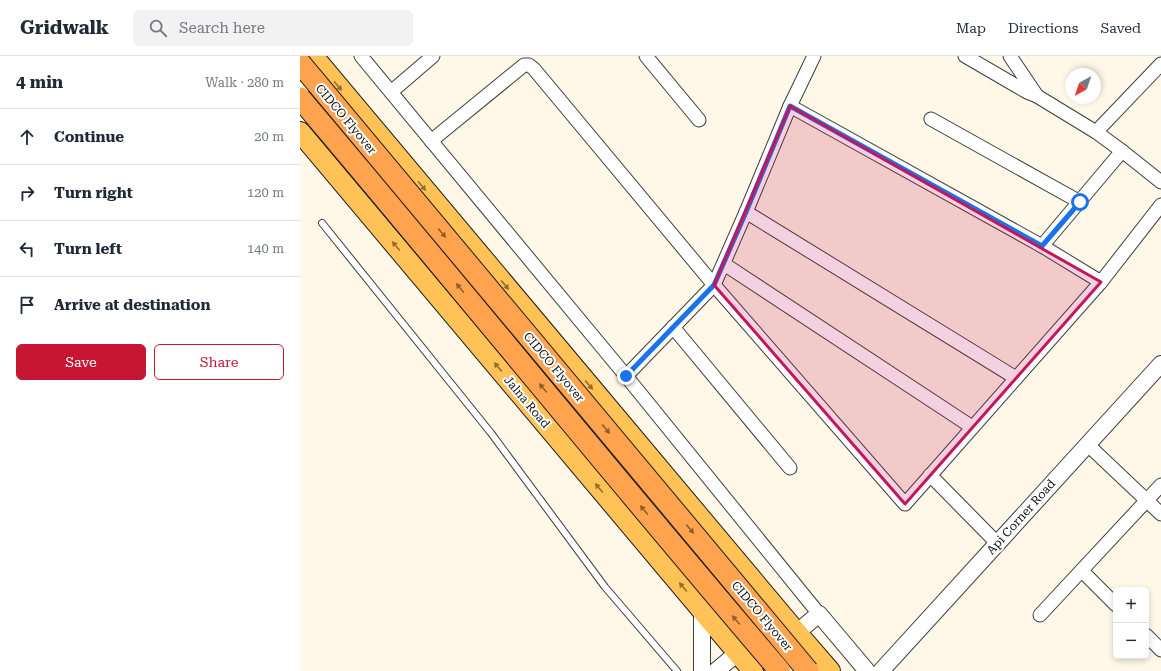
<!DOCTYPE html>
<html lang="en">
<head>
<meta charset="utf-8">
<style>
	:root { --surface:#fff; --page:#f2f2f3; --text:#1f2937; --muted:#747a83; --line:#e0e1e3; --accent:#c61633 }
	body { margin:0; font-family:"Roboto Serif",serif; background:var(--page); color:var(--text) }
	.controls { position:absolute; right:12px; bottom:12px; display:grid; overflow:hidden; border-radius:6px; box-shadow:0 2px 6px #0003 }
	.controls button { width:36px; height:36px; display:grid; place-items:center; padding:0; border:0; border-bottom:1px solid var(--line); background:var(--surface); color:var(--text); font:20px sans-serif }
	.compass { position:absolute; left:765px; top:12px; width:36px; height:36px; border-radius:50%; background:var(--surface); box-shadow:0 2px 6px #0003; rotate:220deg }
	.stop { position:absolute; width:12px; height:12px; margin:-9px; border:3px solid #1a73e8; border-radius:50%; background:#fff }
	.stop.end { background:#1a73e8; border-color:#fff; box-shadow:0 1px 4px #0008 }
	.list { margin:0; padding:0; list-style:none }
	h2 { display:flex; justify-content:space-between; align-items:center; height:52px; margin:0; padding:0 16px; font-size:17px }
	h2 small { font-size:13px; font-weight:400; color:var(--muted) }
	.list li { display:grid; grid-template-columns:26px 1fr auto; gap:12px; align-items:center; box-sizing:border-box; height:56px; padding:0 16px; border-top:1px solid var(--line) }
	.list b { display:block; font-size:15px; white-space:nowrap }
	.list em { font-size:13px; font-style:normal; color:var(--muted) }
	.actions { display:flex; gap:8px; padding:12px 16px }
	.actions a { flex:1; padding:9px 0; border:1px solid var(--accent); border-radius:6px; text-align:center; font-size:14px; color:var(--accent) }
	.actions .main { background:var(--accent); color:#fff }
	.icon { flex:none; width:22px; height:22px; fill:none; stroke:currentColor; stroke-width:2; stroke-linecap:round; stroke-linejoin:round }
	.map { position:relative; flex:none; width:861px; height:615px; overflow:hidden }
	header { display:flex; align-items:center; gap:24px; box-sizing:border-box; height:56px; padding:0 20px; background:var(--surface); border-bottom:1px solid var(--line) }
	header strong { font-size:19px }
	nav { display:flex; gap:22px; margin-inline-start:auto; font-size:14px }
	.search { width:280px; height:36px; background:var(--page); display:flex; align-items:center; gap:10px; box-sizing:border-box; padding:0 14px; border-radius:6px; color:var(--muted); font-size:15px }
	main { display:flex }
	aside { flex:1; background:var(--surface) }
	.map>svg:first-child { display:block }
</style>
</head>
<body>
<header>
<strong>Gridwalk</strong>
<div class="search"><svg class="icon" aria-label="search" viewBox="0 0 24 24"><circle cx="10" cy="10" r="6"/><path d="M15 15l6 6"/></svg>Search here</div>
<nav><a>Map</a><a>Directions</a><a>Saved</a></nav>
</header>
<main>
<aside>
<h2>4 min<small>Walk · 280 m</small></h2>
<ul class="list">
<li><svg class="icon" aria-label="ahead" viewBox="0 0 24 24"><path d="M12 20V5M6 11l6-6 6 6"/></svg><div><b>Continue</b></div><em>20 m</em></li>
<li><svg class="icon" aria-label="right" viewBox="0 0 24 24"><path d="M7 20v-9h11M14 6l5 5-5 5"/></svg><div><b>Turn right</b></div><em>120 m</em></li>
<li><svg class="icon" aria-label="left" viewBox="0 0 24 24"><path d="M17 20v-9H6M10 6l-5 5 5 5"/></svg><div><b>Turn left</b></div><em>140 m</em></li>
<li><svg class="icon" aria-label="arrive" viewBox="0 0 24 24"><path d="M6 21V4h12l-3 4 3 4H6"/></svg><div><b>Arrive at destination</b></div></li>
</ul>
<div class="actions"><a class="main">Save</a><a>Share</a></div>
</aside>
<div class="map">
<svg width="861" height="615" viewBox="0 0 861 615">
	<rect width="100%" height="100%" fill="#fff7e7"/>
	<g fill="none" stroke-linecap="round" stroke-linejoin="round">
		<g stroke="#3d3d3d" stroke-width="8">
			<polyline id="service" points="22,167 191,377 305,531 377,615"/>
		</g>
		<g stroke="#3d3d3d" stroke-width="15">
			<g id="minor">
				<polyline points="61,0 326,320 519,558"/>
				<polyline points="346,0 399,64"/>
				<polyline points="665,0 727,36 737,40"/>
				<polyline points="710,0 737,40 796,76 822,95 861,126"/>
				<polyline points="91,36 133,0"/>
				<polyline points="490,50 742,190 801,226"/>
				<polyline points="631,63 780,146"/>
				<polyline points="796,76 861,8"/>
				<polyline points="131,85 224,9 229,9 234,13 414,229 605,448 801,226 861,149"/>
				<polyline points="446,156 716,322"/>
				<polyline points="742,190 822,95"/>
				<polyline points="424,208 672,371"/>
				<polyline points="373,271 490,412"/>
				<polyline points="326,320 414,229 446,156 490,50 514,0"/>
				<polyline points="787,388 861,458"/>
				<polyline points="630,419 697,487"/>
				<polyline points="782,515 816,549"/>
				<polyline points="740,559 861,429"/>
				<polyline points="846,579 861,594"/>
			</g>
		</g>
		<g stroke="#3d3d3d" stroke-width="18">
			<g id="tertiary">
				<polyline points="402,554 402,615"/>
				<polyline points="488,584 519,558 567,615"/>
				<polyline points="416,615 447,589"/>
				<polyline points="581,615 861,308"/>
			</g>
		</g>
		<g stroke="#1b1b1b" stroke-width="22">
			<g id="primary">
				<polyline points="13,0 497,577 530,615"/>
				<polyline points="0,76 453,615"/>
			</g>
		</g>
		<use href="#service" stroke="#fff" stroke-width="6"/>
		<use href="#minor" stroke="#fff" stroke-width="13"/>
		<use href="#tertiary" stroke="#fff" stroke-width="16"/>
		<use href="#primary" stroke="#ffc257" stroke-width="20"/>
		<g stroke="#1b1b1b" stroke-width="23" stroke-linecap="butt">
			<g id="trunk-bridge">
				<polyline points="0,7 508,615"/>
				<path d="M0,42C161,232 318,426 480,615"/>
			</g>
		</g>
		<use href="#trunk-bridge" stroke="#ffa34e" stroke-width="21"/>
	</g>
	<defs><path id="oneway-solid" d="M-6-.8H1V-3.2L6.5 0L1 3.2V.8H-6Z"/></defs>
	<g fill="#916f34">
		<use href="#oneway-solid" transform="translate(38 30) rotate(50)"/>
		<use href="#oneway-solid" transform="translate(122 130) rotate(50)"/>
		<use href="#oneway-solid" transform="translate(96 190) rotate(-130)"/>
		<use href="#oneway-solid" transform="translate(205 229) rotate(50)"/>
		<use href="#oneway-solid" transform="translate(198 311) rotate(-130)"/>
		<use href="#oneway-solid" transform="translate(289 329) rotate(50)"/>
		<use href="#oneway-solid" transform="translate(299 432) rotate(-130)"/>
		<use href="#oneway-solid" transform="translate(383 531) rotate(-130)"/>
	</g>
	<g fill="#915e2f">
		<use href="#oneway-solid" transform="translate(142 177) rotate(50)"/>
		<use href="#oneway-solid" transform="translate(160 232) rotate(-130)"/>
		<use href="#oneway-solid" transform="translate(243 332) rotate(-130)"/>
		<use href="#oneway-solid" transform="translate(306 373) rotate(50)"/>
		<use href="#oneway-solid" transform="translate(344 454) rotate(-130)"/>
		<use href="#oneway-solid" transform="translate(390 473) rotate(50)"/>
		<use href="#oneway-solid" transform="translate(436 564) rotate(-131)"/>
	</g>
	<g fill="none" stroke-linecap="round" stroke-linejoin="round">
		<polyline stroke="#1a73e8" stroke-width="5" points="326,320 414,229 446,156 490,50 742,190 780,146"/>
	</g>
	<path fill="#c2185b" fill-opacity="0.2" stroke="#c2185b" stroke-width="3" stroke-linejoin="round" d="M490,50L801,226L605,448L414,229Z"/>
	<g text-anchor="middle" stroke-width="4" stroke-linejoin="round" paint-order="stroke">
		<g font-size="12" fill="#0a0a0a" stroke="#fff">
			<text transform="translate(46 63) rotate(50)" y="4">CIDCO Flyover</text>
			<text transform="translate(254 311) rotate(50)" y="4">CIDCO Flyover</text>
			<text transform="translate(227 346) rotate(50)" y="4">Jalna Road</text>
			<text transform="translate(721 461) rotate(-48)" y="4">Api Corner Road</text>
			<text transform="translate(462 560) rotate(50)" y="4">CIDCO Flyover</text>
		</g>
	</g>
</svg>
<div class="controls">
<button>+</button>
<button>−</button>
</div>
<svg class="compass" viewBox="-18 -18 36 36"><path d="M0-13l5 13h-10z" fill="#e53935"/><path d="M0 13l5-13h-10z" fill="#747a83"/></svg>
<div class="stop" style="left:780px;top:146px"></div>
<div class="stop end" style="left:326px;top:320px"></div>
</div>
</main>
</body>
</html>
